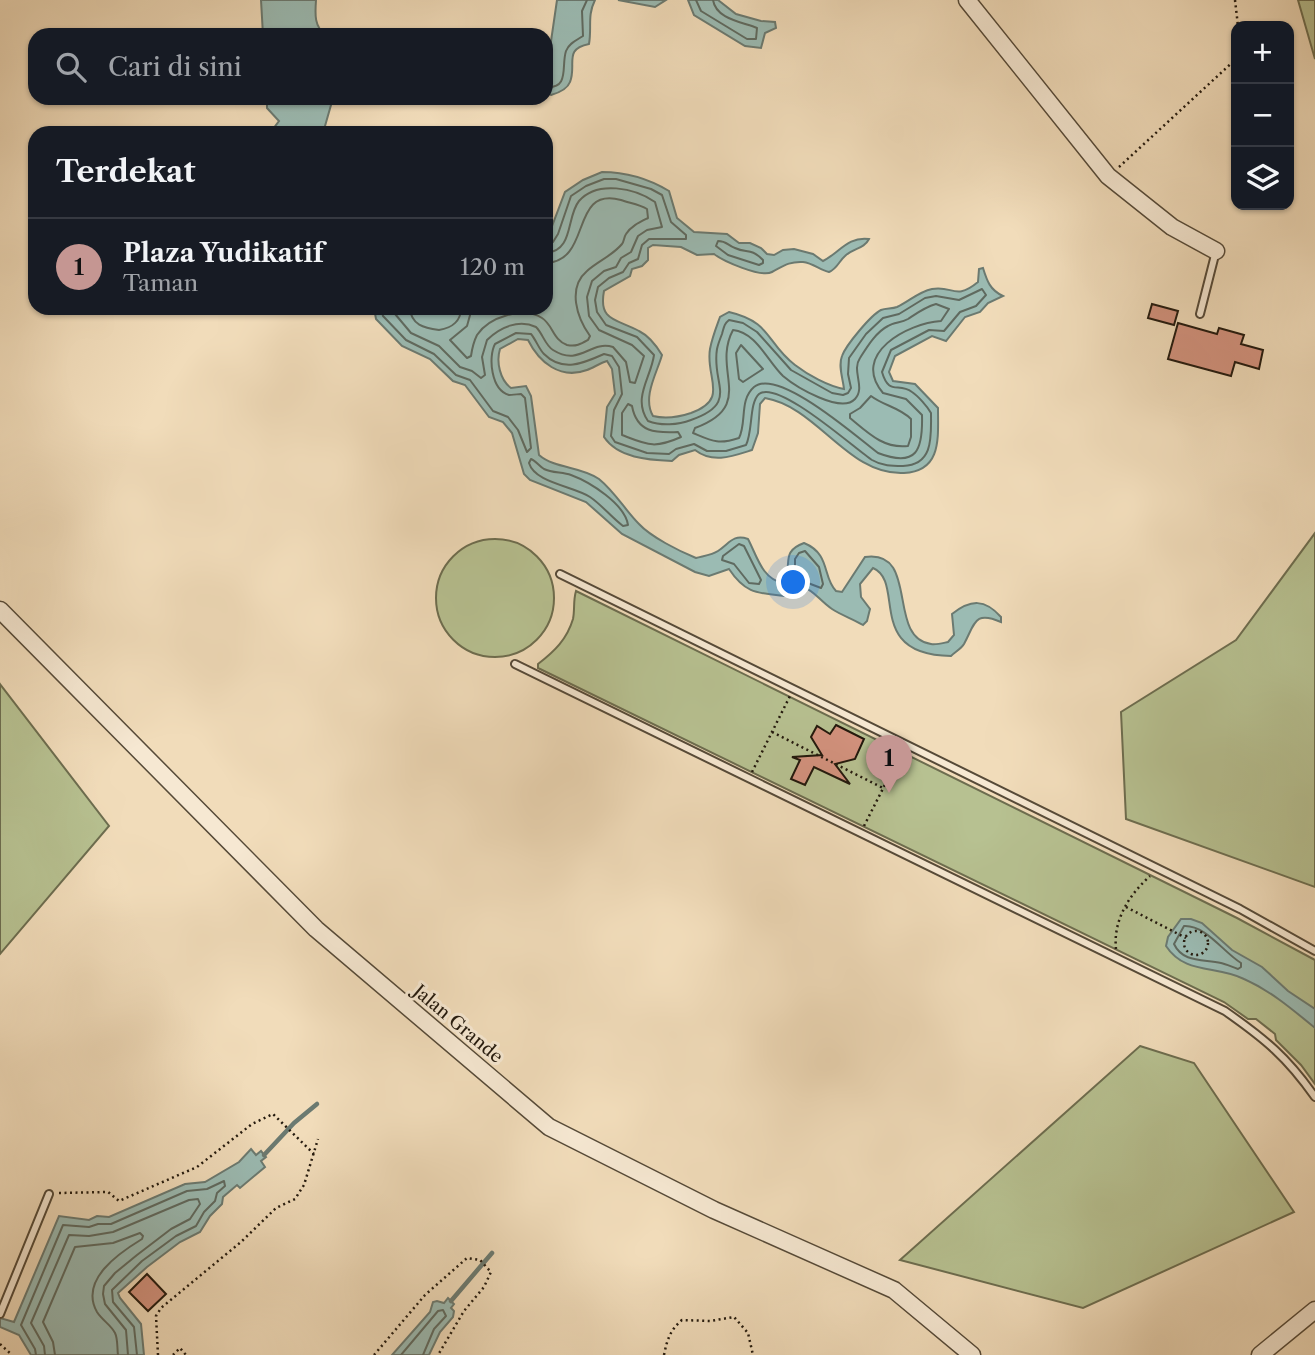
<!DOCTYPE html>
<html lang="id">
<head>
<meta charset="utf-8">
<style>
	:root { --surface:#171b24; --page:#20242c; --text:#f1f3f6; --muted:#9ea1a6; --line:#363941; --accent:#c59692 }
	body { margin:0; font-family:"Libre Caslon Text",serif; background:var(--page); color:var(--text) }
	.controls { position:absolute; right:21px; top:21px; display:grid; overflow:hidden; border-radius:14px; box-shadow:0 2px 5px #0004 }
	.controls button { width:63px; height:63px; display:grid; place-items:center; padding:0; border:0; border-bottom:2px solid var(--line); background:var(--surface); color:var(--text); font:35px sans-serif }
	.you { position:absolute; left:794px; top:583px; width:24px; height:24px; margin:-18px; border:5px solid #fff; border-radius:50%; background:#1a73e8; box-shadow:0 0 0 10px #1a73e833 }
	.badge { display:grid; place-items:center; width:46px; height:46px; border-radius:50%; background:var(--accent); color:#111; font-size:23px; font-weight:700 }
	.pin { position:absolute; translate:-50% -58px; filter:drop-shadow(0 2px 4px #0008) }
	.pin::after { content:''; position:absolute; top:37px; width:24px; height:21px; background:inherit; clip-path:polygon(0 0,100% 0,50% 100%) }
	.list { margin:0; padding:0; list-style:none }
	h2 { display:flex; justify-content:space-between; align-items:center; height:91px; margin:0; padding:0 28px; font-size:30px }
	h2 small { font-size:23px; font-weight:400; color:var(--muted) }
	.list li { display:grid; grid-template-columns:46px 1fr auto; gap:21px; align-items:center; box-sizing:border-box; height:98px; padding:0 28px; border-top:2px solid var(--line) }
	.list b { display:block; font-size:26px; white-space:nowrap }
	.list p { margin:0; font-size:23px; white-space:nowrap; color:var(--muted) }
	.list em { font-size:23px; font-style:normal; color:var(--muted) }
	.icon { flex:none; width:38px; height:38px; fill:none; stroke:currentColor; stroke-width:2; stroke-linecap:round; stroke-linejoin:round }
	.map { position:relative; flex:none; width:1315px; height:1355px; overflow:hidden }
	.search { position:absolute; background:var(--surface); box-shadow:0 2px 5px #0004; left:28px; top:28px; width:525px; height:77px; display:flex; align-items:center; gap:18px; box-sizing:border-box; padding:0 24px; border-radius:21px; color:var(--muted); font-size:26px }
	.panel { position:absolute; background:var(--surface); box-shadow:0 2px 5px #0004; left:28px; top:126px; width:525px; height:189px; border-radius:21px }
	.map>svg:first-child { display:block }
</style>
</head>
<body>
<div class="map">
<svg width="1315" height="1355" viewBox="0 0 1315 1355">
	<rect width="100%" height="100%" fill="#f1dcba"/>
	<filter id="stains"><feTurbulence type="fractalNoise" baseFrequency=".00286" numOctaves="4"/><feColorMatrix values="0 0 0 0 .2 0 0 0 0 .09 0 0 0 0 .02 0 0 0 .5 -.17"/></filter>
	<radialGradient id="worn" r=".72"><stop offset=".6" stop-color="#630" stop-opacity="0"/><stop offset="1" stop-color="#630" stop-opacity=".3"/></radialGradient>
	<g fill="#b7c191" stroke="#6d6d4f" stroke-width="2">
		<polygon points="1298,0 1315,0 1315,59"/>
		<polygon points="1315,533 1315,887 1126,819 1121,712 1236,640"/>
		<circle cx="495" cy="598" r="59"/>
		<path d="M576,591L1237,918L1315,960V1084L1301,1065L1276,1040L1275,1034L1256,1019H1248L1224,1002L538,668V664C555,651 567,639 573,619C575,609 573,601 576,591Z"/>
		<polygon points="0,684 109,826 0,954"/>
		<polygon points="1140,1046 1194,1063 1294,1212 1083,1308 900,1260"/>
	</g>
	<g fill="#9bbbb3" stroke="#6b7a71" stroke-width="2">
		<path d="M261,0H316C315,14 314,27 326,35H263Z"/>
		<path d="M557,0H595C587,16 592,27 589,44C563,49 577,65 570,82C567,90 558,93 551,95L546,91V58L549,55Z"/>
		<polygon points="618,0 666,0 655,7"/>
		<polygon points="688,0 718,0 736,14 761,21 775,22 776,28 765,33 761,48 745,46 694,15"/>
		<polygon points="267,98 333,98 323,133 270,133 279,121 267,108"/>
		<path d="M602,172C626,172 649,179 669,191L677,218L694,232L727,234L739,243H750L761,248L767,254L774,255L783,250L794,249L813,254L823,261C839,253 848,236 869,239C864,249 853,248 845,256C839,261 837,269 829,272C820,270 813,263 803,262C789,261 782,267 772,272C761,278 723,261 714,254L697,255L681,247L653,245L648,248V260L642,266L632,269L630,276L604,291C598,322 618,319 639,331C649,336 656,345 662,355C657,373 642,397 653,416C665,419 679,417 691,413C730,399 705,378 710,349C712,338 716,328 720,317L729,312C772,322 766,343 795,365C808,375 828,386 844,389C843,379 838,366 842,356C846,345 871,315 881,310C886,308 892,309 897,307C910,301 918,292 932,289C953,285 955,301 978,282L979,269L983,268C987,281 990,290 1003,296L988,303L980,312L965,317L946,341L932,336L895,356L889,372L893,381L915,384L938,408C938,438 942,471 904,473C848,476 818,407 765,398L760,404L758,433L752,450C733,456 713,464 695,450L679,455L672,461C648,460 618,458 604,437L607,407L615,394L612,369L607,361C600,363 593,368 587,370C560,380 539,362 528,340L518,339L500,349C496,362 500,380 511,388L526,386L531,396L539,455C555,469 581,466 599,479C615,492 625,510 639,524C651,537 679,551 696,558C703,556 712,555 718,551C730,543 733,534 748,539C757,556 762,579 783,583C794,566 779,552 804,543C831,554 822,577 836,591L842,592L865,557C920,549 886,638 931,644C936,645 943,643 948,642L954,635L952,614C971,599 985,599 1001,617V622C974,610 975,624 964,644C961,649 955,652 951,656C864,655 906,582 873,568L860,584L861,597L870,609L867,621L863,625C853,619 841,615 832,609C813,596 806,575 784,596C756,593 745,593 729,569L709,576L695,572L622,534L586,502L530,480L524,474L512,433L503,422L489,417L465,385L453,381L430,359L402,346L376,319L374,308H419L439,314L448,308H546V242L565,192L583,180Z"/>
		<path d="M1181,919H1191L1202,923L1232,950L1262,967L1288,991L1315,1009V1028C1292,1009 1271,991 1244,979C1216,965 1185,975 1166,946L1168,937Z"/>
		<polygon points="251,1149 256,1155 261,1151 266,1157 261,1161 265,1167 240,1188 237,1185 223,1197 222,1204 210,1216 200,1232 180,1242 147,1267 118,1293 120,1298 141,1324 144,1355 31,1355 19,1335 0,1327 0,1318 14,1322 59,1216 89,1220 97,1216 109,1217 185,1184 205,1182 239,1162"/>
		<polygon points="448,1298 454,1304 451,1308 454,1311 453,1317 440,1332 429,1355 392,1355 430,1312 433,1302 437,1301 444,1303"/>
	</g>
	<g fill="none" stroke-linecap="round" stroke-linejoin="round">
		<g stroke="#5f6a60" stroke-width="2">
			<path d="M696,0L701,11L747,39H756L757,28C742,22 716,19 713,0"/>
			<path d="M546,87C570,89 561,66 566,51C569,43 577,40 583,36L582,11L587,0"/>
			<path d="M718,241C727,241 727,245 735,248C747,254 750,247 763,260V263L759,265L728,255L716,246Z"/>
			<path d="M936,304L949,309L941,321C908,323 850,354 883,393L906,399L922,415C923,450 917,468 878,453C858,438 778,367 754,387C739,400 747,422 739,438C718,445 712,441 693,433L695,428C757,405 711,371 733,330C756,332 768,362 783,376C796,387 841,414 855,399C866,387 851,371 860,358C867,347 876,332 888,326C894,322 901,323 908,319C917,313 925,307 936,304Z"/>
			<path d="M381,308L383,316L406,340L434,354L456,375L470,380L493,411L508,417L518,430L527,452L531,448L525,398L521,394C520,394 511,395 509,395C491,390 488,357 495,344L516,333L531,334C536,340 539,349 544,354C563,373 584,363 604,354L612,356L619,367L622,394L614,410L611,436L615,442L647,453L669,454L676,449L694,444L707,451H726L746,445C753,431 749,403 759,394C778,379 855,449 872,460C882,466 892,466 903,466C934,465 931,436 931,413C927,406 918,396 912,392C898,382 889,396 882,372L891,350L929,330L944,331L960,312L976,306L986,295L982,289L959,300L936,296L925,298L899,314L883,318L866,334L849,358L848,374L851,388L848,393L843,395L832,393L791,370L757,332L743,323L729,320C724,324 724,327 722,334C720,339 718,344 717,349C711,384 740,403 691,420C678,425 661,426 648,421C632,398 651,378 654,355L637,337L606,325L597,312L595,300L598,287L609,278L623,272L629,263L638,259L642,245L649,239H686V235L671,222L662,195L651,189L616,179H604L586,186L571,196L558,234L553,242L546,244"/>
			<path d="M390,308L411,333L439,346L460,367L472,371L481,378L485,375L482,357L487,340C500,327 519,319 536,327C543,334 545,345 553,350C580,367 590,340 613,347L626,362L630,382L635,383L644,356L632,345L599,330L589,316L587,297L592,281L604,271L616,267L621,258L631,252L638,236L647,230L662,227L655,202C635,188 597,180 579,201C566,217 574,251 546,253"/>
			<path d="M410,308C411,325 424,328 439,330C452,328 461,321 461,308"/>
			<path d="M472,308L467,326L450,340L467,358L471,356C472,349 474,341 477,335C489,317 523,306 542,318C553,325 553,340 567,345C576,347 581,344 588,340L590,336C577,318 567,288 587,271C598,261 612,256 622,244C624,242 624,237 626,234C631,226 640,222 648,218L647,209C639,204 629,203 621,200C569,186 593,261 546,263"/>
			<polygon points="741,345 763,369 743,382 739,379 736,353"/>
			<path d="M871,396C884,406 899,407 911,419V437L908,446C884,449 868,433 850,418V414L860,408Z"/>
			<path d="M628,404L632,406C637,433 656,433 678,432L681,437C654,449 648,445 622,435V413Z"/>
			<path d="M531,459C536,461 539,466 544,469C552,473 563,472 571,475C590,482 625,504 628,525L623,526C611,517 602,505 590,497C573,486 535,483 529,463Z"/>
			<polygon points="739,544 744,546 761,580 759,584 749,583 734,564 722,560 723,556"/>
			<polygon points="805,551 819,567 823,584 821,588 795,578 795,559 799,553"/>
			<path d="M1184,926C1206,925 1223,952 1241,963V967L1238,969C1232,967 1226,964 1221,963C1203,959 1183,963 1174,944Z"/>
			<polyline points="36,1355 35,1349 21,1325 63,1225 89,1227 98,1224 111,1224 187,1191 207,1189 224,1181 225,1186 217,1193 215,1201 204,1212 196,1226 176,1236 142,1261 112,1290 113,1302 134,1327 137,1355"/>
			<polyline points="45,1355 44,1346 31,1323 69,1235 89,1236 113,1232 189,1200 198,1199 200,1204 190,1219 171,1229 137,1255 115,1273 104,1286 103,1294 105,1304 126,1330 128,1355"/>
			<path d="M55,1355L53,1342L43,1322L75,1247L113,1243L140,1233L143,1236L142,1239C119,1253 79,1280 97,1312C102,1320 111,1325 115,1333C118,1339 117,1348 118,1355"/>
			<polyline points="401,1355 438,1311 443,1310 446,1316 434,1329 423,1355"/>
		</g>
		<g stroke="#6b7a71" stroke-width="4.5">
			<polyline points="264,1155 294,1123 317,1104"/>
			<polyline points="451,1301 492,1253"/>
		</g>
	</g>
	<g fill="#d3927e" stroke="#23190d" stroke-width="2">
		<polygon points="1152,304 1178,311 1174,325 1148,318"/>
		<polygon points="1178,323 1217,334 1219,328 1244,335 1241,344 1263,350 1259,369 1235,362 1231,376 1168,359"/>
		<polygon points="836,725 864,739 855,759 835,764 850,784 814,767 805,785 791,779 800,760 792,757 822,755 811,737 817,726 830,734"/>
		<polygon points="147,1274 166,1294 148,1311 129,1292"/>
	</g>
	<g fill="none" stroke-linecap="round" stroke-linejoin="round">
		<g stroke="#564a38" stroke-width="10">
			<g id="service">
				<polyline points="1200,314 1216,251"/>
				<polyline points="560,574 1240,909 1315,951"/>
				<path d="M515,664L1225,1011C1265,1039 1287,1057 1315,1097"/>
				<polyline points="0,1314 49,1194"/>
			</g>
		</g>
		<g stroke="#564a38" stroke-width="19">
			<g id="tertiary">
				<polyline points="967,0 1108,176 1172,227 1216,251"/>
				<polyline points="0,610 316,929 549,1127 714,1210 894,1290 972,1355"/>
				<polyline points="1260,1355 1315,1310"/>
			</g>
		</g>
		<g stroke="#23190d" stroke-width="2.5" stroke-dasharray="2 3.5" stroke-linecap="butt">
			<polyline points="1235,0 1238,26"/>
			<polyline points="1119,167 1236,59"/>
			<polyline points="772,732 883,788"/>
			<polyline points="752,772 790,696"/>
			<polyline points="864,826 902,751"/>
			<polyline points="1126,907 1186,938"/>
			<circle cx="1196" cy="943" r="12"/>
			<path d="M1116,949C1113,920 1129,895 1150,876"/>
			<polyline points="59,1193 108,1192 119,1201 197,1167 252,1124 273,1114 314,1154"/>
			<polyline points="0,1344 12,1355"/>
			<polyline points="158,1355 156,1316 161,1308 241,1242 276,1208 295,1199 304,1185 318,1139"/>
			<polyline points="173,1355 180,1348 186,1355"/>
			<polyline points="374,1355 425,1295 467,1258 480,1260 491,1272 484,1287 464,1311 438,1355"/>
			<path d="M664,1355C667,1340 670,1330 682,1320L710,1321L734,1317L748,1333L753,1355"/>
		</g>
		<use href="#service" stroke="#f6e8d2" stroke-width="6"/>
		<use href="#tertiary" stroke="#f6e8d2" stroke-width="16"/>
	</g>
	<g text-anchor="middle" stroke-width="6" stroke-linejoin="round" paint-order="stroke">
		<g font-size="18" fill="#23190d" stroke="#f6e8d2">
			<text transform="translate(458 1024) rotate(40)" y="6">Jalan Grande</text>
		</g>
	</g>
	<rect width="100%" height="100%" filter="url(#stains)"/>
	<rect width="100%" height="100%" fill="url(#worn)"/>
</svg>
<div class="controls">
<button>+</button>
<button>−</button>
<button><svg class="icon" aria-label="layers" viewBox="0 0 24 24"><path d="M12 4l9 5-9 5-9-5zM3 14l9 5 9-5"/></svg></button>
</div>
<div class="you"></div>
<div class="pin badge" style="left:889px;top:793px">1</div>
<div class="search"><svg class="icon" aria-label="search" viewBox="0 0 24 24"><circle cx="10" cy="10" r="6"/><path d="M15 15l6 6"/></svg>Cari di sini</div>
<section class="panel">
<h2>Terdekat<small></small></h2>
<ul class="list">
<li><span class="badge">1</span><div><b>Plaza Yudikatif</b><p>Taman</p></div><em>120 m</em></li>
</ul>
</section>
</div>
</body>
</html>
